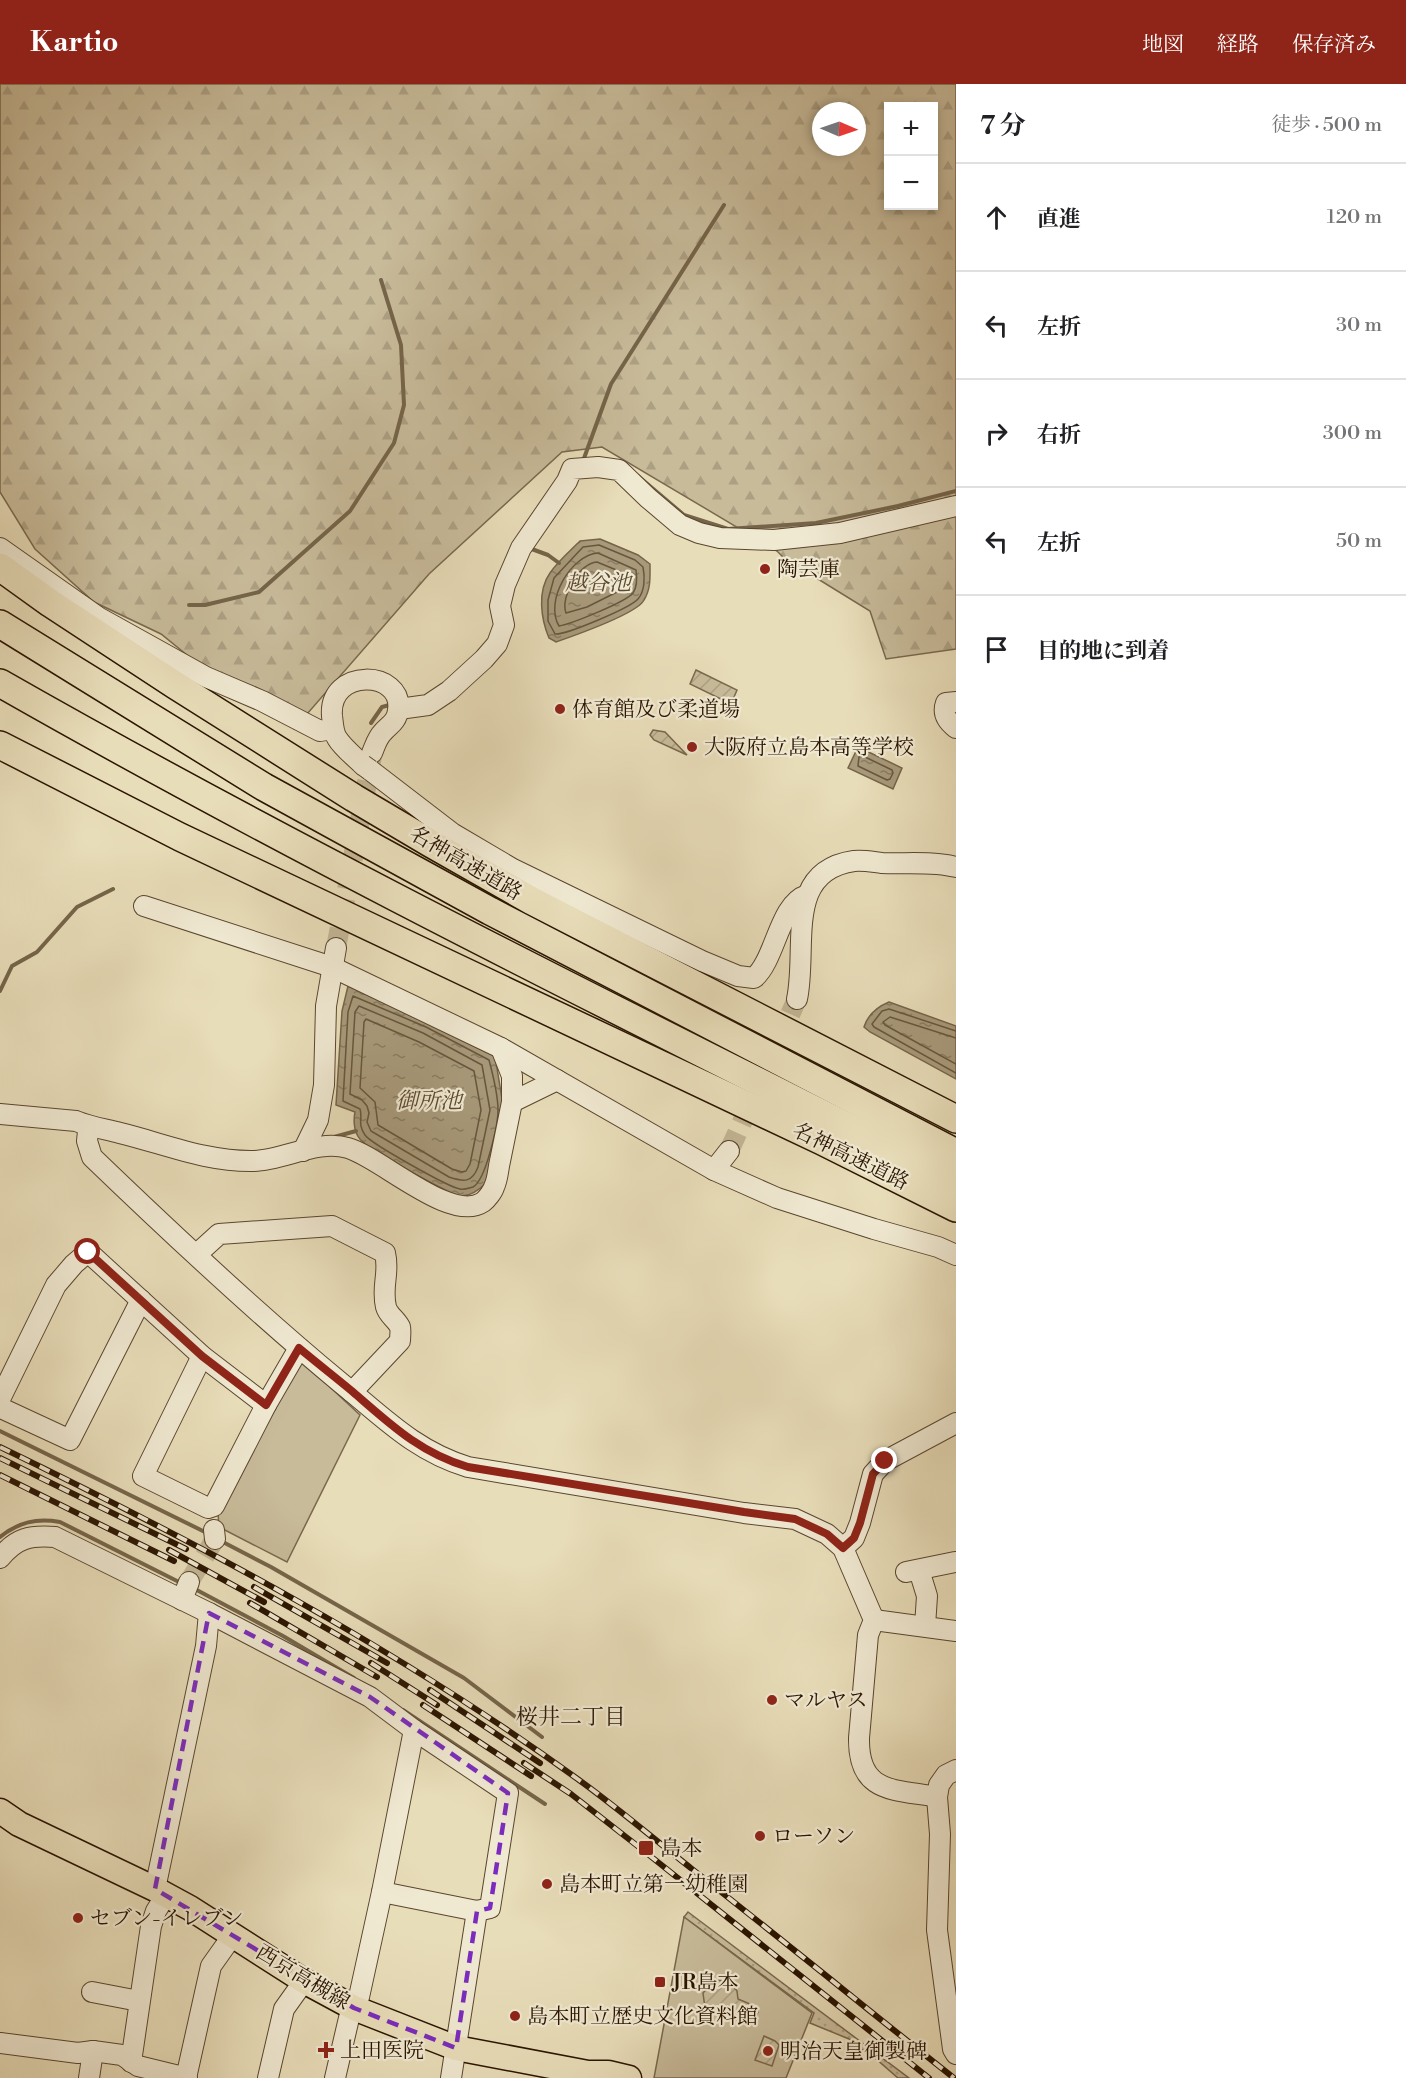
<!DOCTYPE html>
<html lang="ja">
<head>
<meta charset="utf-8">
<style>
	:root { --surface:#fff; --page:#f2f2f2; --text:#202124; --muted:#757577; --line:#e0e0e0; --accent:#8f2418 }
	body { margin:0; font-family:"Libre Bodoni","Noto Serif JP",serif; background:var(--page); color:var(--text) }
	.controls { position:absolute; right:18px; top:18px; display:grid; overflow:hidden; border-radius:0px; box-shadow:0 3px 9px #0003 }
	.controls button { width:54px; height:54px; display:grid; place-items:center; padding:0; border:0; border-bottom:2px solid var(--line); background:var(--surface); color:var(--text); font:30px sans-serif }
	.compass { position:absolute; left:812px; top:18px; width:54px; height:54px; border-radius:50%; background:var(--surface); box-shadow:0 3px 9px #0003; rotate:92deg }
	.stop { position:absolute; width:18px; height:18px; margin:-14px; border:4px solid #8f2418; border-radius:50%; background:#fff }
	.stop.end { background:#8f2418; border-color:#fff; box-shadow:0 2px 6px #0008 }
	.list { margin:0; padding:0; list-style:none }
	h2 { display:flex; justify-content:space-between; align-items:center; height:78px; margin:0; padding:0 24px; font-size:26px }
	h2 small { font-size:20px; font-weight:400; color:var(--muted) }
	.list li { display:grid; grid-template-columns:39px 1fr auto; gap:18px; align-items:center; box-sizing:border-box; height:108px; padding:0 24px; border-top:2px solid var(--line) }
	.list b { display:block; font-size:22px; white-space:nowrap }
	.list em { font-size:20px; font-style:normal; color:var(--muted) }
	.icon { flex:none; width:33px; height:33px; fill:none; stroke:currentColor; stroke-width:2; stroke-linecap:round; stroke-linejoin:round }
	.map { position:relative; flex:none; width:956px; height:1994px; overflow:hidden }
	header { display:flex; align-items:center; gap:36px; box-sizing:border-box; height:84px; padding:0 30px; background:var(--accent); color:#fff }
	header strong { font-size:28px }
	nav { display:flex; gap:33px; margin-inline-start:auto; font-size:21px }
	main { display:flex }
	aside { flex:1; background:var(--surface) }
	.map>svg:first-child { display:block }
</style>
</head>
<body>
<header>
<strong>Kartio</strong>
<nav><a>地図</a><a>経路</a><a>保存済み</a></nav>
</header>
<main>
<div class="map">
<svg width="956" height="1994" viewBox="0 0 956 1994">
	<defs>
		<pattern id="grass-dots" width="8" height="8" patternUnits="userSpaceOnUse" patternTransform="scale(1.5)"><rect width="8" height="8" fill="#c8bb9a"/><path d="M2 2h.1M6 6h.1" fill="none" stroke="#aca083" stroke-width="1.8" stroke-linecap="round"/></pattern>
		<pattern id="forest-firs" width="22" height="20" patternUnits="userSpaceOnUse" patternTransform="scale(1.5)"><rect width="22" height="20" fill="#c8bb9a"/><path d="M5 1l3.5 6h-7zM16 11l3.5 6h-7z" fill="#aca083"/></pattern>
		<pattern id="garden-furrows" width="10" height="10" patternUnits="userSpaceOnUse" patternTransform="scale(1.5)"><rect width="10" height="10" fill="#c8bb9a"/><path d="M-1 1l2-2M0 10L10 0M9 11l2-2" fill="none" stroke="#aca083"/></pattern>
		<pattern id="water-ripples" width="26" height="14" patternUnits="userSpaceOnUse" patternTransform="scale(1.5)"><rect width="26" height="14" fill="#a7997a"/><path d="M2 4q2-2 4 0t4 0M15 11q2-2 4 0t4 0" fill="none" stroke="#887c62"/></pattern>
	</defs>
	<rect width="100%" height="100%" fill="#e8ddb9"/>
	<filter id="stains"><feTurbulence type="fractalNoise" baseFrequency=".00333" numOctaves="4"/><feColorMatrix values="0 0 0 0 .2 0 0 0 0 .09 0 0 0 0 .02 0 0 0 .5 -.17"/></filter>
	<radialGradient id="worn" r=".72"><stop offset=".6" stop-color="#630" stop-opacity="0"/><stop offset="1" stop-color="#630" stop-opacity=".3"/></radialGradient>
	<polygon fill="url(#grass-dots)" stroke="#79684d" stroke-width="1.5" points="688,1828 909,1994 898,1994 868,1968 852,1962 854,1957 810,1939 814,1929 684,1833"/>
	<path fill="url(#forest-firs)" stroke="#79684d" stroke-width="1.5" fill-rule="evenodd" d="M0,0H956V565L886,575L870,527L818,495L794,484L777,467L602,363L562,368L429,490L294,645L280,631L203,584L161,550L94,518L35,465L0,408ZM888,22H934V122H888ZM821,27H857V63H821Z"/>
	<g fill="#c8bb9a" stroke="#79684d" stroke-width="1.5">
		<polygon points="303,1278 360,1331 287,1478 219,1443 218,1429 295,1279"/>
		<polygon points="684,1833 812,1929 786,1994 654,1994"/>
	</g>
	<g fill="url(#garden-furrows)" stroke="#79684d" stroke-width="1.5">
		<polygon points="696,586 737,606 731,620 690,600"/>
		<polygon points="653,646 665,648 687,671 654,656 650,651"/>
		<polygon points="715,1896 730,1898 737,1907 738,1915 757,1923 758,1928 755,1935 751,1936 705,1924 703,1909"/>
		<polygon points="764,1952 775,1957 779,1961 772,1982 755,1976"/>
	</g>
	<g fill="url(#water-ripples)" stroke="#756449" stroke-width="1.5">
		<path d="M600,455L638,471L650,480C650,493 651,505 644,516C637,530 573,552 556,558L549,554C541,535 537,507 550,489C558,477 570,467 580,457Z"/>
		<polygon points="858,663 902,684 893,705 848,684"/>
		<path d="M348,902L428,937L495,972L504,1027L486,1099C480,1105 471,1112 462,1112C452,1112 372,1067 363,1058C354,1051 353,1038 355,1028L336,1021L342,927Z"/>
		<path d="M889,918L956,942V995L870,948L864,943C868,930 877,923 889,918Z"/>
	</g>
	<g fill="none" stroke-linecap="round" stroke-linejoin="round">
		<g stroke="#68563d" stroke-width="1.5">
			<path d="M599,461L635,476L643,483C645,493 645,507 638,515C630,524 566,551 555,550L548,537V516L554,494L583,463Z"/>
			<path d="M598,469L636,486C637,493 637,503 633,509C626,518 571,540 559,542C544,517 571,471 598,469Z"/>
			<path d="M597,478L626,490L628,497L625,504L587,523L566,529C560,513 579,479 597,478Z"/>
			<polygon points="863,672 892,686 893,689 890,695 887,696 858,682 859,673"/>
			<path d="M353,912L426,943L489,976C493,991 498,1010 498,1026C498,1040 486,1096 473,1103C469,1104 464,1106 460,1105C448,1103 370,1059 365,1051C357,1039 363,1035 360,1025L343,1017L348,928Z"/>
			<path d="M359,922L423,949L482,981L490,1026L478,1083C472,1099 464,1098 449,1093L371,1047L367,1038L369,1029L367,1022L362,1016L350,1010L355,928Z"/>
			<polygon points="366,935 419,958 474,987 481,1026 470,1080 466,1087 462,1088 452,1085 378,1041 375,1018 360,1004 364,938"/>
			<polyline points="956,947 889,925 882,927 872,940 874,943 956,989"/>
			<polyline points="956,954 890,933 883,938 885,941 956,980"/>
		</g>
		<g stroke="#756449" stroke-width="4">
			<polyline points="583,377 611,300 724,121"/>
			<polyline points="638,392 684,431 728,445 816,439 898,422 956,407"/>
			<polyline points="529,464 548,471 559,479"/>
			<polyline points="189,521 205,521 259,508 350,427 394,359 404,321 401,261 381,196"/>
			<polyline points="371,639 382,623 393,620"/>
			<polyline points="0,907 12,882 37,868 77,823 113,805"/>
			<polyline points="334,1053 356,1047"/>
			<polyline points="0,1347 209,1450"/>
			<path d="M0,1453C19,1438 36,1434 60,1438L181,1499"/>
			<polyline points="221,1457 271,1483 464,1594 542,1653"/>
			<polyline points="193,1504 283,1552 354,1594"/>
			<polyline points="403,1626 545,1720"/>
		</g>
		<g stroke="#c2b594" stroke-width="20" stroke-dasharray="20 10" stroke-linecap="butt">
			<polyline points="336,864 372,672"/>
			<polyline points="766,985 797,915"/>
			<polyline points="729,1067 754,1012"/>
			<polyline points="189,1498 215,1455"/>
		</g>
		<g stroke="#5a462e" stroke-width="22">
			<g id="minor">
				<polyline points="0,464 98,533 206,593 262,617 320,647 333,645"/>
				<path d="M956,618L946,619C942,630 947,637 956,644"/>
				<polyline points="399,625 428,621 449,607 484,575 497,560 504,541 500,522 505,501 521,464 567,397 572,385 598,383 619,386 648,414 680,441 699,449 720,454 774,456 840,449 956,422"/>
				<path d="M363,681C355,673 343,664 337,654C333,648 333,639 332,632C328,583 404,586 398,626C397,638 389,641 383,648C377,654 375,662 372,669"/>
				<path d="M370,686L452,749L513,785L702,877L738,892L754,894C776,875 779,820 807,811"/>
				<polyline points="144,822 332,883 501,964 714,1086 777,1114 874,1145 938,1163 956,1171"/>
				<path d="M797,915C808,864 783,787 854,777C863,776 873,778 882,779C905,780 935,777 956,783"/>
				<polyline points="501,964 512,992 512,1018 557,996"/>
				<path d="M0,1030L76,1037C90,1043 105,1045 120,1049C165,1060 207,1078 254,1077C285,1076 318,1055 348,1064C380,1073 451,1140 483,1118C487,1115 493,1107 494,1103C498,1095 498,1085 500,1077C504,1057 508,1038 512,1018"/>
				<path d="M86,1041L88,1047L87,1057L92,1073C172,1150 255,1228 341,1299C383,1333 415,1367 468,1383L744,1429L795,1435L827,1450L843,1464L874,1536L868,1551L859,1654C858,1710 894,1705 937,1713"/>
				<polyline points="303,1067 318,1036 324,1001 326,922 336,864"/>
				<polyline points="714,1086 729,1067"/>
				<path d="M197,1170L219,1150L332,1142L385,1169C390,1189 381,1202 386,1223C388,1231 396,1235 400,1243C401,1246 400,1253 400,1257L352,1308"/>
				<polyline points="202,1272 143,1392 208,1424 214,1422 266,1321 299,1264"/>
				<polyline points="0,1315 56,1201 74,1180 88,1168 202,1272 266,1321"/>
				<polyline points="0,1320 1,1324 70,1356 141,1216"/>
				<polyline points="214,1446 215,1455"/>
				<polyline points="843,1464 854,1454 860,1439 873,1390 885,1377 956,1339"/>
				<path d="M0,1474C16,1454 30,1451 55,1453L209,1529L370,1613L414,1646L508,1709L490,1824L477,1827L382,1808"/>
				<polyline points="919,1486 927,1512 925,1542"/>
				<polyline points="906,1488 955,1478"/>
				<polyline points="182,1516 189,1498"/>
				<polyline points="874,1536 956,1547"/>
				<polyline points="956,1686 946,1691 939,1701 937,1713 940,1750 937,1846 953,1965 956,1970"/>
				<polyline points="155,1805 206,1562 209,1529"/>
				<polyline points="92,1908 139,1917"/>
				<polyline points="0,1959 78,1969 93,1967 122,1971 138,1982 187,1994"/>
				<polyline points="131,1978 151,1842 156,1827 166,1811"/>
				<polyline points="89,1994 93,1967"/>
				<polyline points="186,1994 211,1882 233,1851"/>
				<polyline points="268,1994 284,1925 304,1897"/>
				<polyline points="335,1994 349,1934 359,1913 382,1808 414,1646"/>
				<polyline points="451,1994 477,1827"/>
			</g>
		</g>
		<g stroke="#2a1400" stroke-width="27">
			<polyline id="major" points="0,1727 19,1740 155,1805 190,1824 304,1897 354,1924 456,1964 588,1989 608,1989 629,1994"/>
		</g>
		<g stroke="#2a1400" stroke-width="30">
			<g id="highway">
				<polyline points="0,483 50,519 175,601 354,714 430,759 532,817 956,1035"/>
				<polyline points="0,540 264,703 490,827 956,1069"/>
				<path d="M0,599C312,777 635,935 956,1097"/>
				<polyline points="0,661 180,753 822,1057 956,1124"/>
			</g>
		</g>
		<use href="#minor" stroke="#f0e9d2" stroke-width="20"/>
		<use href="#major" stroke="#e8ddb9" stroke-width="24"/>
		<use href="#highway" stroke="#e8ddb9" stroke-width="27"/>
		<g stroke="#2a1400" stroke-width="6">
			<g id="rail">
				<path d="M0,1363C202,1461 397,1564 579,1696C618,1724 655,1756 692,1785C780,1854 867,1925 954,1994"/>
				<polyline points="0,1374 186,1465"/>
				<polyline points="0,1391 174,1477"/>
				<polyline points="169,1466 264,1518"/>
				<polyline points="254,1503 387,1579"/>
				<polyline points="250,1519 377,1593"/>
				<polyline points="371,1579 437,1621"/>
				<polyline points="430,1606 540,1679"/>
				<polyline points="423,1621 531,1692"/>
				<polyline points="524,1679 571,1710 644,1767 929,1994"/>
			</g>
		</g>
		<use href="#rail" stroke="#f0e9d2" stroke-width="4" stroke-dasharray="11" stroke-linecap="butt"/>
		<g stroke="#5a462e" stroke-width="22" stroke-linecap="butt">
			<polyline id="minor-bridge" points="363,681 370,686"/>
		</g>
		<use href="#minor-bridge" stroke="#f0e9d2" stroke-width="20"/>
	</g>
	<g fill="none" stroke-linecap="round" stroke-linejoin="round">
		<path stroke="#8f2418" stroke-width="8" d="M88,1168L202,1272L266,1321L299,1264C317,1279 335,1293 353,1308C390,1340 420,1369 468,1383L744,1428L795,1435L827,1450L843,1464L854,1454L860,1439L873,1390L885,1377"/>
	</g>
	<path fill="none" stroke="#7b2cbf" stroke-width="4.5" stroke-dasharray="12 8" stroke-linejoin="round" d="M209,1529L370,1613L508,1709L490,1824L477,1827L456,1964L354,1924L155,1805Z"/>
	<g fill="#8f2418" stroke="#f0e9d2" stroke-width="2">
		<circle cx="765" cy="485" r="6"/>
		<circle cx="560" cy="625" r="6"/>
		<circle cx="692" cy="663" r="6"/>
		<circle cx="772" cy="1616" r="6"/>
		<circle cx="760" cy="1752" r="6"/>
		<rect x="638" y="1756" width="16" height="16" rx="3"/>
		<circle cx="547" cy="1800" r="6"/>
		<circle cx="78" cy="1834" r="6"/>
		<rect x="654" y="1892" width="12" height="12" rx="3"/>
		<circle cx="515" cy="1932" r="6"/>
		<path d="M323 1957h6v6h6v6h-6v6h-6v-6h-6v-6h6z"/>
		<circle cx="768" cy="1967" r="6"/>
	</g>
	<g text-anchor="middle" stroke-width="4.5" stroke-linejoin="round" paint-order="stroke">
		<g font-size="21" fill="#2a1400" stroke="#f0e9d2" text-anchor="start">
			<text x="777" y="492">陶芸庫</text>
			<text x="572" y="632">体育館及び柔道場</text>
			<text x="704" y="670">大阪府立島本高等学校</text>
			<text x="784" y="1623">マルヤス</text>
			<text x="772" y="1759">ローソン</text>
			<text x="660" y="1771">島本</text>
			<text x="559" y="1807">島本町立第一幼稚園</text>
			<text x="90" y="1841">セブン-イレブン</text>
			<text x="672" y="1905">JR島本</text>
			<text x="527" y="1939">島本町立歴史文化資料館</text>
			<text x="340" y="1973">上田医院</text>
			<text x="780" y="1974">明治天皇御製碑</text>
		</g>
		<g font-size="21" fill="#2a1400" stroke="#f0e9d2">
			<text transform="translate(466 779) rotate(30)" y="7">名神高速道路</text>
			<text transform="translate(851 1072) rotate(26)" y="7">名神高速道路</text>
			<text transform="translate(303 1893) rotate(31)" y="7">西京高槻線</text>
		</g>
		<g font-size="22" font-style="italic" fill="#5c4931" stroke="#f0e9d2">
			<text x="598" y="506">越谷池</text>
			<text x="429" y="1024">御所池</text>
		</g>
		<g font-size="22" fill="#2a1400" stroke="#f0e9d2">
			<text x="571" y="1640">桜井二丁目</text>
		</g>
	</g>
	<rect width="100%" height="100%" filter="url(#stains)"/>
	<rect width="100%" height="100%" fill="url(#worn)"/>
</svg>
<div class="controls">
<button>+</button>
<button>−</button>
</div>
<svg class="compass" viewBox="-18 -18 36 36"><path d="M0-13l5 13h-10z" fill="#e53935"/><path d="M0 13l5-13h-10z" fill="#757577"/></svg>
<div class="stop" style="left:88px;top:1168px"></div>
<div class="stop end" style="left:885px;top:1377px"></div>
</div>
<aside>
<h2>7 分<small>徒歩 · 500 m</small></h2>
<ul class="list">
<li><svg class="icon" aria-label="ahead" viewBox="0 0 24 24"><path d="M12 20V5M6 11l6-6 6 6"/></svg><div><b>直進</b></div><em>120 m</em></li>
<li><svg class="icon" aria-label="left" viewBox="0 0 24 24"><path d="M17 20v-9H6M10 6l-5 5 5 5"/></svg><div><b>左折</b></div><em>30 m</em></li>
<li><svg class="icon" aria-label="right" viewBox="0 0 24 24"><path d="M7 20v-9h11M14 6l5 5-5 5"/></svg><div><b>右折</b></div><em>300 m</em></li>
<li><svg class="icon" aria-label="left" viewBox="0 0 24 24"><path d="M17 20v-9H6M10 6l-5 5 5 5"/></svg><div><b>左折</b></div><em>50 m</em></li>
<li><svg class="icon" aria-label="arrive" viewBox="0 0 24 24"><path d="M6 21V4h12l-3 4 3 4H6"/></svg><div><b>目的地に到着</b></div></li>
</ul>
</aside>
</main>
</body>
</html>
